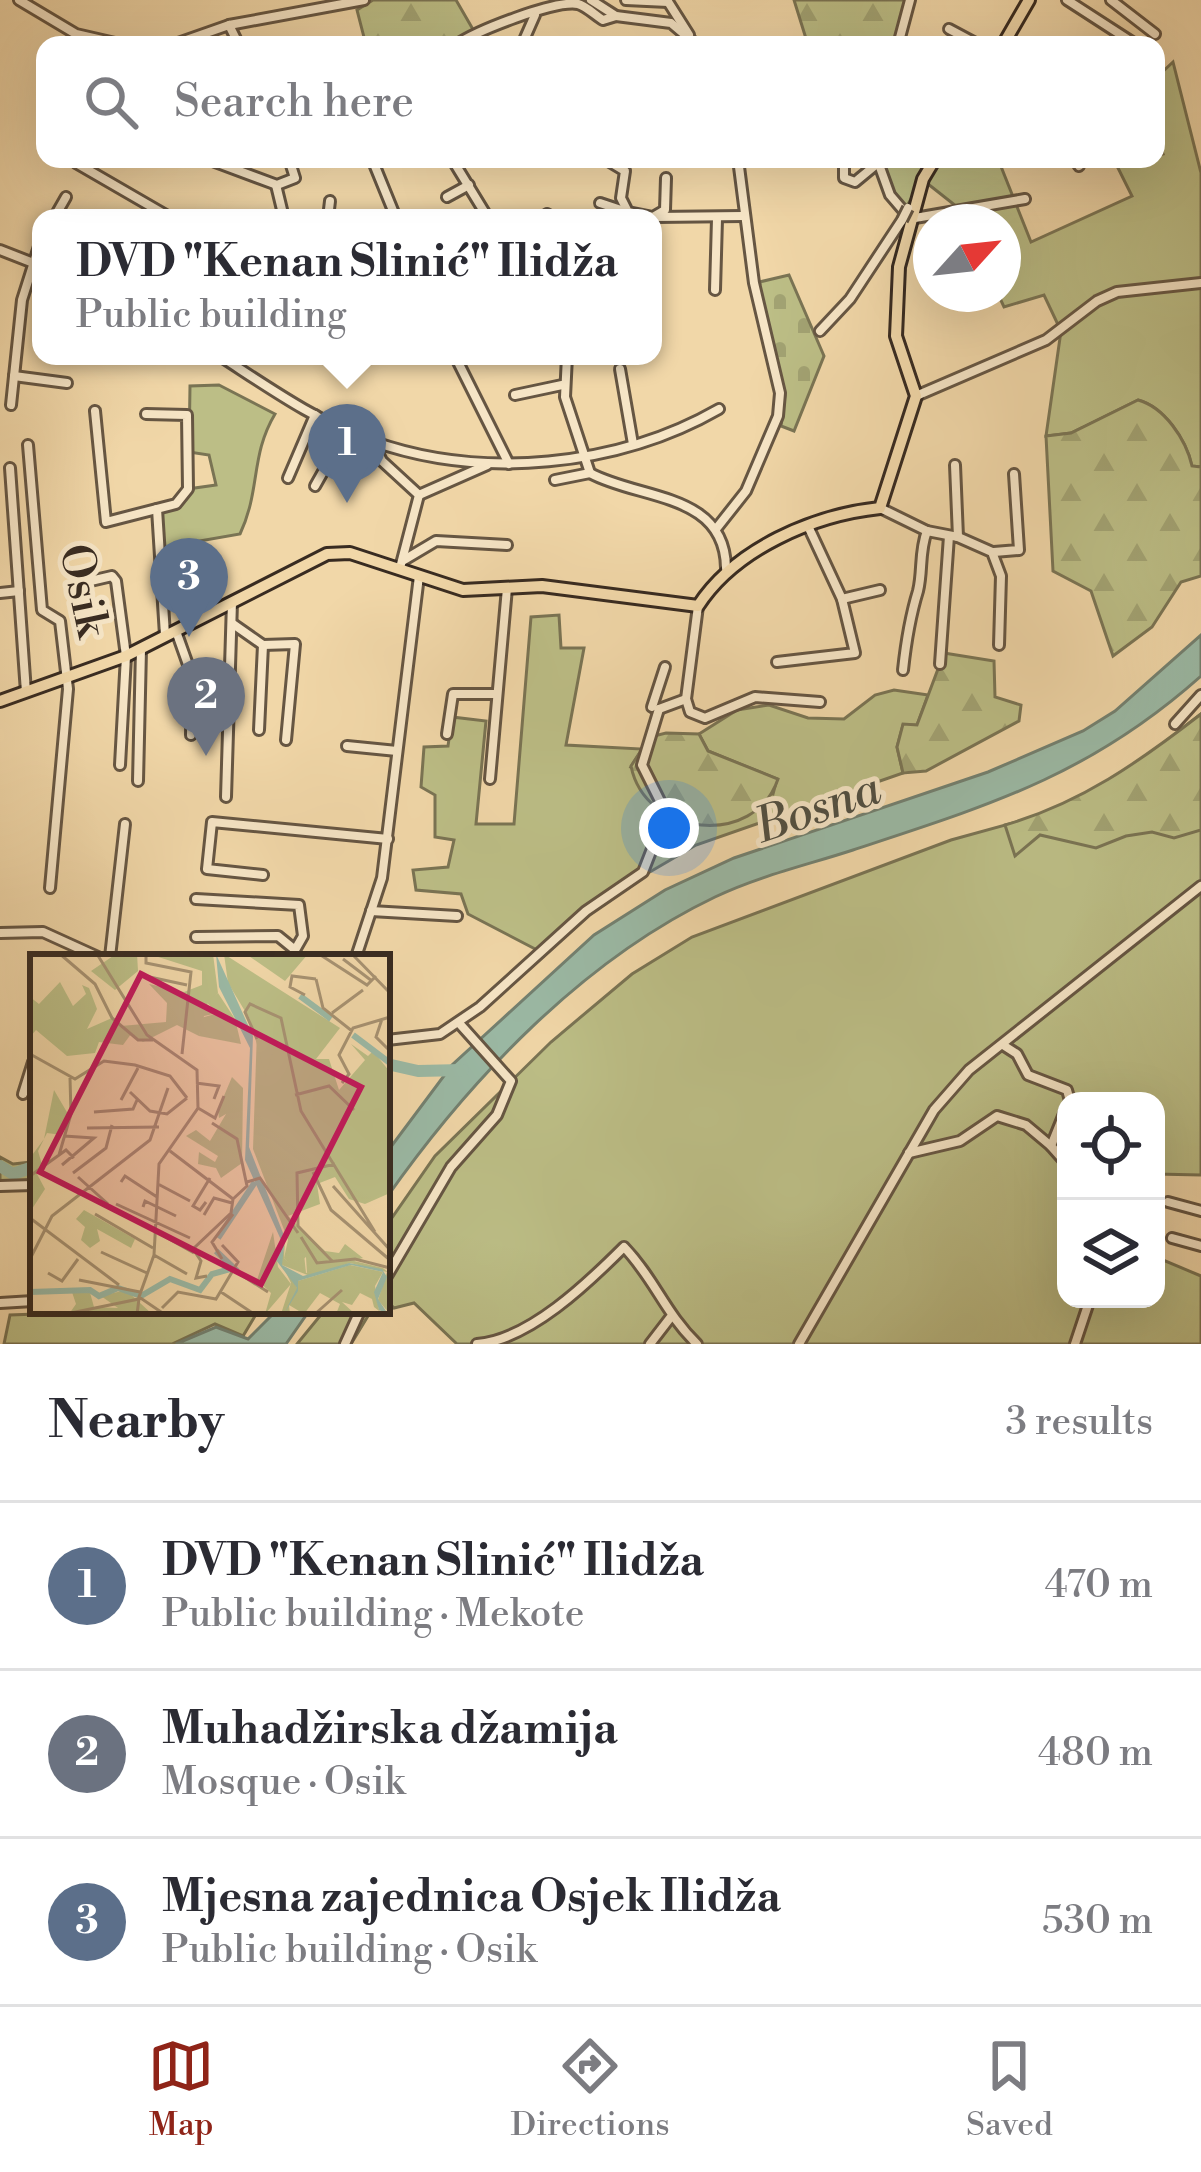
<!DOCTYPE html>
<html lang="en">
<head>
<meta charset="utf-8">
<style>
	:root { --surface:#fff; --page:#f2f2f3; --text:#2b2b33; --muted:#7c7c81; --line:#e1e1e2; --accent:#8f2418 }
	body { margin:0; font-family:"Libre Bodoni",serif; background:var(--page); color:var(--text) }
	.controls { position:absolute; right:36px; bottom:36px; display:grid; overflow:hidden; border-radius:24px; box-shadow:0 12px 48px #0002 }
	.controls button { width:108px; height:108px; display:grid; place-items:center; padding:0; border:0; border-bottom:3px solid var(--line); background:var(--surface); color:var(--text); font:60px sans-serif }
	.compass { position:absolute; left:913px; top:204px; width:108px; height:108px; border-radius:50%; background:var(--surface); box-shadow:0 12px 48px #0002; rotate:63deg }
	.you { position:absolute; left:669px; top:828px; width:42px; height:42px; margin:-30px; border:9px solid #fff; border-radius:50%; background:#1a73e8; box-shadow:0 0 0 18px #1a73e833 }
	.badge { display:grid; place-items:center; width:78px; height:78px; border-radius:50%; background:var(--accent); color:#fff; font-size:39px; font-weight:700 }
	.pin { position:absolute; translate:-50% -99px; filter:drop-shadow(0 3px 6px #0008) }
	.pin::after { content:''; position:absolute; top:63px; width:42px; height:36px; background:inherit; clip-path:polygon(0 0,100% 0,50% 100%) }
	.popup { position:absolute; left:32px; top:209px; width:630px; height:156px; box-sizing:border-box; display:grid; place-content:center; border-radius:24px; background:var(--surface); filter:drop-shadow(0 3px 9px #0005); font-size:39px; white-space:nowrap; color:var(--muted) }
	.popup b { font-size:45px; color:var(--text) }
	.popup::after { content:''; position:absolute; left:50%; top:100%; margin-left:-24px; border:24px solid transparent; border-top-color:var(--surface) }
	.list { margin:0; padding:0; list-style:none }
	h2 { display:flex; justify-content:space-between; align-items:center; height:156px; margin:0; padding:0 48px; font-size:51px }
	h2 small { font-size:39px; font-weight:400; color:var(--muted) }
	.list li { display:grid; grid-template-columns:78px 1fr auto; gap:36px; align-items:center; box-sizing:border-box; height:168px; padding:0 48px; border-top:3px solid var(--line) }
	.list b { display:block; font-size:45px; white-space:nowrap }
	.list p { margin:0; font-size:39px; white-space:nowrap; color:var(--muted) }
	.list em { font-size:39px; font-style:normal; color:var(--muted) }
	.icon { flex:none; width:66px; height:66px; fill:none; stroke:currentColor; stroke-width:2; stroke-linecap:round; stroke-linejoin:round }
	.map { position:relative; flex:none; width:1201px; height:1344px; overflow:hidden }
	.search { position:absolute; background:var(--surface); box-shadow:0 12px 48px #0002; left:36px; right:36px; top:36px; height:132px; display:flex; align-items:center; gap:30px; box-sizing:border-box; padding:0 42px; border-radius:24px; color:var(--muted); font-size:45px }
	.sheet { height:660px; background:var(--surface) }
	nav { display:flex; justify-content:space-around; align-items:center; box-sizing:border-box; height:168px; border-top:3px solid var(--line); background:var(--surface); font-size:33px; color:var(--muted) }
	nav a { display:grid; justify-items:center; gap:6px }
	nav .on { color:var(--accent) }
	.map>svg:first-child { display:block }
</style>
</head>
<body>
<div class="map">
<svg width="1201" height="1344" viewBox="0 0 1201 1344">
	<defs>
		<pattern id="forest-firs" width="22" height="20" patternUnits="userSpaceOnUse" patternTransform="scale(3)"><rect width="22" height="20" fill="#bcbe86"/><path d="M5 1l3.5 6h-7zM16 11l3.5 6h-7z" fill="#a2a373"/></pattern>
		<pattern id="cemetery-stones" width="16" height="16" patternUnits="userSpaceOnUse" patternTransform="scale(3)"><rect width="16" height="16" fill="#bcbe86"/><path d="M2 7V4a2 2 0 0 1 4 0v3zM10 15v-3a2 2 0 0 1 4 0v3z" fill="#a2a373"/></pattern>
	</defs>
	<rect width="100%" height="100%" fill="#f1d7a8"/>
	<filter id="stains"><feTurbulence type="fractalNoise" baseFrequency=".00167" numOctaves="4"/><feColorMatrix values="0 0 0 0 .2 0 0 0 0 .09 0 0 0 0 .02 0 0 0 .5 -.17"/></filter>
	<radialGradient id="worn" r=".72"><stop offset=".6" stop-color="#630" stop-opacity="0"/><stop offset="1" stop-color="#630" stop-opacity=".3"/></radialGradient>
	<g fill="#bcbe86" stroke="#7a7454" stroke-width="3">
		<path d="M1173,62L1201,173V467L1192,466C1186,439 1164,407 1138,400L1071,433L1046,436L1061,331L1044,295L1004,307L998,294H1003V222H967L961,210L923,180L903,212L877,159H998L1031,242L1132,196L1117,166L1163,154L1156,136V78Z"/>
		<path d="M219,385L275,414C250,456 261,489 240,534L188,543V568L165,575L157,509L176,504L188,489L216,485L209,455L189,452L190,386Z"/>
		<polygon points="559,615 561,648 584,648 566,745 642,749 631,767 773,794 777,779 708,751 699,734 737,710 769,705 808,718 844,719 875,695 894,690 928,695 917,725 903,725 897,747 903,773 696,845 583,911 539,951 468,914 461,894 416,890 413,870 448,867 454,840 435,837 435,795 421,787 424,747 448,746 452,717 486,721 476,824 514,824 531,617"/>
		<polygon points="1201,714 1201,1175 1156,1174 1156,1101 1066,1101 1066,1299 1156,1299 1156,1257 1201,1276 1201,1344 457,1344 414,1303 394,1308 387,1301 387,1225 435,1156 551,1042 632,974 692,937 951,840 1056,811 1134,766"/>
		<polygon points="120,1311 258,1311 243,1336 215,1324 172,1344 4,1344 10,1315"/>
		<polygon points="324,1311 371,1311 351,1344 297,1344"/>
	</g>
	<g fill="url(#forest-firs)" stroke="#7a7454" stroke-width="3">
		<polygon points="373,0 456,0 482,45 366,45 357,10"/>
		<polygon points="794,0 910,0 898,45 808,45"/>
		<path d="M1138,400C1164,407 1186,439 1192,466L1201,467V576L1181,582L1152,627L1113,656L1091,591L1053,571L1046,436L1071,433Z"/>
		<polygon points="944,653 994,661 995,697 1021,705 1019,721 926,771 903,773 897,747 903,724 917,725"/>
		<path d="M1201,714V830L1174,838L1152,832L1126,836L1096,848L1040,835L1015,856L1005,825C1081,803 1139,762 1201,714Z"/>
		<path d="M666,733L699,734L708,751L778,779C755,848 645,837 631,766L650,737Z"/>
		<polygon points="33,1155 33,1181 0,1184 0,1157 13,1164 31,1162"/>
	</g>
	<polygon fill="url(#cemetery-stones)" stroke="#7a7454" stroke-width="3" points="789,275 824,356 794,431 781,426 785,395 755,283"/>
	<g fill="#9bbaa6" stroke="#738171" stroke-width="3">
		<path d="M1201,635V676C1090,775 990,805 853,850C807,865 759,876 715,897C583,960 470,1079 387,1197V1152L452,1065L594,935L665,890L734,858L988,772L1083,731L1115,711Z"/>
		<polygon points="276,1311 309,1311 286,1344 176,1344 216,1327 248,1339"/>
	</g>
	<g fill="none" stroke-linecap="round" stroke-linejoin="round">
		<g stroke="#9bbaa6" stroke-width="12">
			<polyline points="387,1064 418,1071 463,1070"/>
			<polyline points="0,1166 13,1174 33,1167"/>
		</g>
		<g stroke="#665643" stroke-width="14">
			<g id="minor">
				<polyline points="19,0 76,34 124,45"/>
				<polyline points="591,0 616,16 671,23 697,45"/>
				<polyline points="626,0 668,2"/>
				<polyline points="667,0 689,35"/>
				<polyline points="1067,0 1132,42"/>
				<polyline points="1111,0 1155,34"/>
				<polyline points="229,25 239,45"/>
				<polyline points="949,29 979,45"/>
				<polyline points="524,40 535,15"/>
				<polyline points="172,45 229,25 364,0"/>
				<path d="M456,45C476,31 554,0 578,4C586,6 596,16 603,20L616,16"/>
				<polyline points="898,45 910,0"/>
				<polyline points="207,159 277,185 295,178 289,159"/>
				<polyline points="372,159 396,218"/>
				<polyline points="452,159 488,218"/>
				<polyline points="605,159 625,171 621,198 628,212 653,217 665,210 666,178"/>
				<polyline points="877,159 890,195 908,216"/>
				<polyline points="1075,159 1079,166"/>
				<polyline points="76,163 171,218"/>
				<polyline points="844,163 844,178 855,182 878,163"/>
				<polyline points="276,185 284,218"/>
				<polyline points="447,197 469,185"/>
				<polyline points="600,203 627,212"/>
				<polyline points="547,214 554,218"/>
				<polyline points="227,217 231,218"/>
				<polyline points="656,217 743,216"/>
				<polyline points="54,218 66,197"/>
				<polyline points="328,218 330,201"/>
				<polyline points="915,218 1025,199"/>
				<polyline points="0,250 41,266"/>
				<polyline points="715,290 717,219"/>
				<polyline points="820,331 850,299 902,220"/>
				<path d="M220,356C268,387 317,422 372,441C481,480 618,467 719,409"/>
				<polyline points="455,356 509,464"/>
				<path d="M567,356L565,397L590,473C639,500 725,492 726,568"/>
				<polyline points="620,369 633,444"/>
				<polyline points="14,376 67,383"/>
				<polyline points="515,395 562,385"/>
				<polyline points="916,396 1046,340 1097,301 1117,292 1201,283"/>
				<polyline points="11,405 22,300 41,240"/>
				<polyline points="95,411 106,522 176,504 188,489 187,415 146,414"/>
				<polyline points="373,443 382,461 419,495 400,568"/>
				<polyline points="28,445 42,610 60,621 68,689 50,888"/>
				<polyline points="955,465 958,537"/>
				<polyline points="10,468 26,692"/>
				<polyline points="288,478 315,415"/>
				<polyline points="555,480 590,473"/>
				<polyline points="315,486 342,438 369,441"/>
				<polyline points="419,495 487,465"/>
				<polyline points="880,508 927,531 958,537 992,552 1001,576 999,645"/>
				<polyline points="157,509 165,635"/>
				<polyline points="716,529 746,491 778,416 780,393 754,283 738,159"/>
				<polyline points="994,552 1019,550 1014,474"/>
				<polyline points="404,560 436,541 507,545"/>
				<polyline points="82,583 112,576 116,581 126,656 120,765"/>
				<polyline points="0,593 19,591"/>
				<polyline points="842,599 880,590"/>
				<polyline points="698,606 686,699 690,712 705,718 755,697 820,702"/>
				<polyline points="233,624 263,645 295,644 286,740"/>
				<polyline points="176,631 192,676 191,735"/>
				<polyline points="777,662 855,653 842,599 808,526"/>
				<polyline points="940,664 949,536"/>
				<path d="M903,670C906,642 910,617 918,591C923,571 919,552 927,531"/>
				<polyline points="652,707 665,667"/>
				<polyline points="659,709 686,699"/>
				<polyline points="1175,724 1201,695"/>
				<polyline points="259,730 263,645"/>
				<polyline points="447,734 453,694 497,694"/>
				<polyline points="347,746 397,751"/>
				<polyline points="490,779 507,588"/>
				<polyline points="138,781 141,649"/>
				<polyline points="226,797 232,602"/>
				<polyline points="263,875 207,869 212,822 388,839"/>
				<polyline points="196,899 299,905 303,936 291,957"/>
				<polyline points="371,911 457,916"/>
				<polyline points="0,933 43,932 98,957"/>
				<polyline points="196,937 278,936 294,949"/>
				<polyline points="110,957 125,824"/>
				<polyline points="356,957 382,878 419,576"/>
				<polyline points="387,1040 440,1034 480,1007 586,911 643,872 666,813 642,765 659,709"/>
				<polyline points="1003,1045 1017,1054 1028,1075 1067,1090 1070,1101"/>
				<polyline points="23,1094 33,1062"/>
				<polyline points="1066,1109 1051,1146 1066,1163"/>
				<polyline points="909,1153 960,1141 997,1116 1026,1125 1051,1146"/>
				<polyline points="0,1186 33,1185"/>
				<polyline points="1168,1202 1201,1211"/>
				<polyline points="1172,1238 1201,1246"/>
				<polyline points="387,1276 451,1167 497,1115 511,1081 459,1023"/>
				<polyline points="0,1303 33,1301"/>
				<polyline points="345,1344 360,1311"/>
				<path d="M477,1344C529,1340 588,1283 624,1247C654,1278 665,1313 697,1344"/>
				<polyline points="650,1344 670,1318"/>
				<polyline points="799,1344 934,1110 969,1070 1201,886"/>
				<polyline points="1075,1344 1090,1299"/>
			</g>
		</g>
		<g stroke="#382b21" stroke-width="16">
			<g id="major">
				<polyline points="1003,45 1029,0"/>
				<path d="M0,701L126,656L327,554L350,553L463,590L542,586L698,606C735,549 813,515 880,508L916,396L896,336L899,267L923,179L935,159"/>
			</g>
		</g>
		<use href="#minor" stroke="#f6e5c6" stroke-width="8"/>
		<use href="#major" stroke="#f1d7a8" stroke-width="10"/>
		<g stroke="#665643" stroke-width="14" stroke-linecap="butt">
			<polyline id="minor-bridge" points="902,220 908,208"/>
		</g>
		<use href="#minor-bridge" stroke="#f6e5c6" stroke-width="8"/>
	</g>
	<g text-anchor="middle" stroke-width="10" stroke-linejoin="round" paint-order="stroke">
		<g font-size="45" fill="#382b21" stroke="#f6e5c6">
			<text transform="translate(85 590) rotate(78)" y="16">Osik</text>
		</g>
		<g font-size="48" font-style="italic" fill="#514f42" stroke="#f6e5c6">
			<text transform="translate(817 806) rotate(-19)" y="17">Bosna</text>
		</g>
	</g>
	<g transform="translate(30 954)">
		<rect width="360" height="360" fill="#f1d7a8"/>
		<path d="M86,0H107L108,17L85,36L61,17ZM119,0H183L188,39L177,50L188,59L174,62L169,82L147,71L113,88L91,72L136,68L137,49L119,30L154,38L172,31V17ZM194,0L310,74L286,105H299L309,136L335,106L321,90L338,102L343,97L360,118V239L335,250L319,245L305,223L287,230L290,250L258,262L295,297L309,299L315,290L333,304L277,319L276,303L263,313L254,304L258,286L223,195L227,77L198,29ZM216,0H278L255,27ZM202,123L213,134L212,209L191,224L186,214L168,210L169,198L185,208L188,202L156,182L166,176L180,187L196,160L189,164L188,156ZM54,256L105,285L101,294L67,275L70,287L60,294L51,286L55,273L46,265ZM243,278L248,313L261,330L235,360L241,339L227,326ZM59,335L64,353L88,354L71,342L96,336L122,360H39L46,350L42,338Z" fill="#bcbe86"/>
		<path d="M30,28L43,52L56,40L52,31L59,34L67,55L57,75L82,64L101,80L93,91L69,88L65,99L37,102L6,76L0,83V43L9,50ZM188,39L205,65L211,90L169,82L171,64L188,59L176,48ZM231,40L234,53L252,63L236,123L217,55ZM24,136L38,160L32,181L17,179L8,197L13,214L6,218L15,235L0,258V204L14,185ZM255,287L254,304L263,312L274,300L276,319L316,305L353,314L360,320V360L348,346L357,318L320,309L280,322L252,311L268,335V327L320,311L353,318L345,332L349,356L353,360L344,353L342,345L330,339L322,351L312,348L325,360H306L310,350L290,339L274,360L259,351L260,360H251L261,329L245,296L246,293L251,288L246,293L251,310Z" fill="#bcbe86"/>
		<path d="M186,0L223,82L219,193L255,284L252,311L273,322L319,309L352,315L357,323L348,345L358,360L349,356L344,338L353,318L321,311L268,327V337L254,360L267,334L246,306L251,286L215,206L220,94L189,33Z" fill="#9bbaa6"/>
		<path fill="none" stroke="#9bbaa6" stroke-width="6" d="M270,42L301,65M323,81L360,109M188,284L225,228M0,338L60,336L69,342L88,334L111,342L140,325L170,336L182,320L204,314L186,297"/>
		<path fill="none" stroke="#a79272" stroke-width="3" d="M30,0L65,30L82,64L108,86H123M67,0L117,81L167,116L168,154L129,210L124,301L109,343L134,360M116,0V9L161,18L152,100M289,0L337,31L346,22M322,0L360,39M313,5L342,27M115,22L157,31M286,25L293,54L322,77M275,41L260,33L262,22L286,25M302,59L333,36M352,65L346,83L360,97M227,85L215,58L220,50L251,64L271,157L345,278M0,100L45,125L74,107L105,111L140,122L157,144M166,129L189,132L184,145M312,129L319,120L309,101L323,74L360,63M100,138L120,157L137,160L157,144M265,141L299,132L324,156M91,146L108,114M168,154L185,164L194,142M64,158L103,155L107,146M182,169L207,185L217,232L203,245M57,174L129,173M140,197L203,245L201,259L163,295L171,307L166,324L177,322M29,201L41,160L40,124M32,211L64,184L34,182M283,218L301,256L360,306M43,219L76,194L82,171M0,222L36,196L44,204M48,223L78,250M91,228L95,222L127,243M217,228L230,224L268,279M128,230L160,247M303,232L360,296M176,248L170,256L163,252L180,224M86,250L160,284M113,253L115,247L146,262M65,260L123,294M174,261L184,244L202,249M0,264L89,331M125,277L164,299M271,283L287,309L325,305L360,314M71,298L117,319M124,301L157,320M0,305L22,262L120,186L138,134M192,305L182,288L203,260M303,308L268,272L267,219L305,210M205,317L238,338M18,319L32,327L48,305M49,326L110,338M191,338L224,360M132,354L148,338L186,345L208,308L192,291M36,360L109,345L107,360M285,360L312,336"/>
		<path fill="#c2185b" fill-opacity="0.15" stroke="#c2185b" stroke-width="6" d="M111,20L331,133L231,330L10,218Z"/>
		<rect width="360" height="360" fill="none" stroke="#382b21" stroke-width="6"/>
	</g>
	<rect width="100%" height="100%" filter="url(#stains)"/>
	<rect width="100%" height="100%" fill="url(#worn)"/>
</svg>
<div class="controls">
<button><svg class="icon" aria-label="locate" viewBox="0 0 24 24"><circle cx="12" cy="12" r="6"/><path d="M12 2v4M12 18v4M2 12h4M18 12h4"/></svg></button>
<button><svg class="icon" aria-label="layers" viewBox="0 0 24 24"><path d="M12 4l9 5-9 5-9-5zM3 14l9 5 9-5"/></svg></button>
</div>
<svg class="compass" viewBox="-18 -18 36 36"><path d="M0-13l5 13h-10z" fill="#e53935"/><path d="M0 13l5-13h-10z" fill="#7c7c81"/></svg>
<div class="you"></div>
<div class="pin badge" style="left:347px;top:503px;background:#5c6f8a">1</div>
<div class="popup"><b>DVD &quot;Kenan Slinić&quot; Ilidža</b>Public building</div>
<div class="pin badge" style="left:206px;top:756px;background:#6b7280">2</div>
<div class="pin badge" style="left:189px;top:637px;background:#5c6f8a">3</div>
<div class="search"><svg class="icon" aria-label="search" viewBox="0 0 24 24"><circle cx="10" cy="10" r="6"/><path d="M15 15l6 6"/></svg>Search here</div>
</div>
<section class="sheet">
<h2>Nearby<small>3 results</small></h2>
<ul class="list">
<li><span class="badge" style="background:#5c6f8a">1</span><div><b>DVD &quot;Kenan Slinić&quot; Ilidža</b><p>Public building · Mekote</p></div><em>470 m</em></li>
<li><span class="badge" style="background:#6b7280">2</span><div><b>Muhadžirska džamija</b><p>Mosque · Osik</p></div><em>480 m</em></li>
<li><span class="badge" style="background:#5c6f8a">3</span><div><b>Mjesna zajednica Osjek Ilidža</b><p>Public building · Osik</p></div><em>530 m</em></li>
</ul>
</section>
<nav>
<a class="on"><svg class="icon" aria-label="map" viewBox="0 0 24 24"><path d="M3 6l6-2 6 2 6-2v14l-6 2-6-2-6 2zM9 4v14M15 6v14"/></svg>Map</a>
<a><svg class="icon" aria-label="directions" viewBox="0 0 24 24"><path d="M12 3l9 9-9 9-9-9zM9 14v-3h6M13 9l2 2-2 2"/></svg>Directions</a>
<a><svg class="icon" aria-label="saved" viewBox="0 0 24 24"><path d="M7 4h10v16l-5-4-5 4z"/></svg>Saved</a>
</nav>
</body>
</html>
